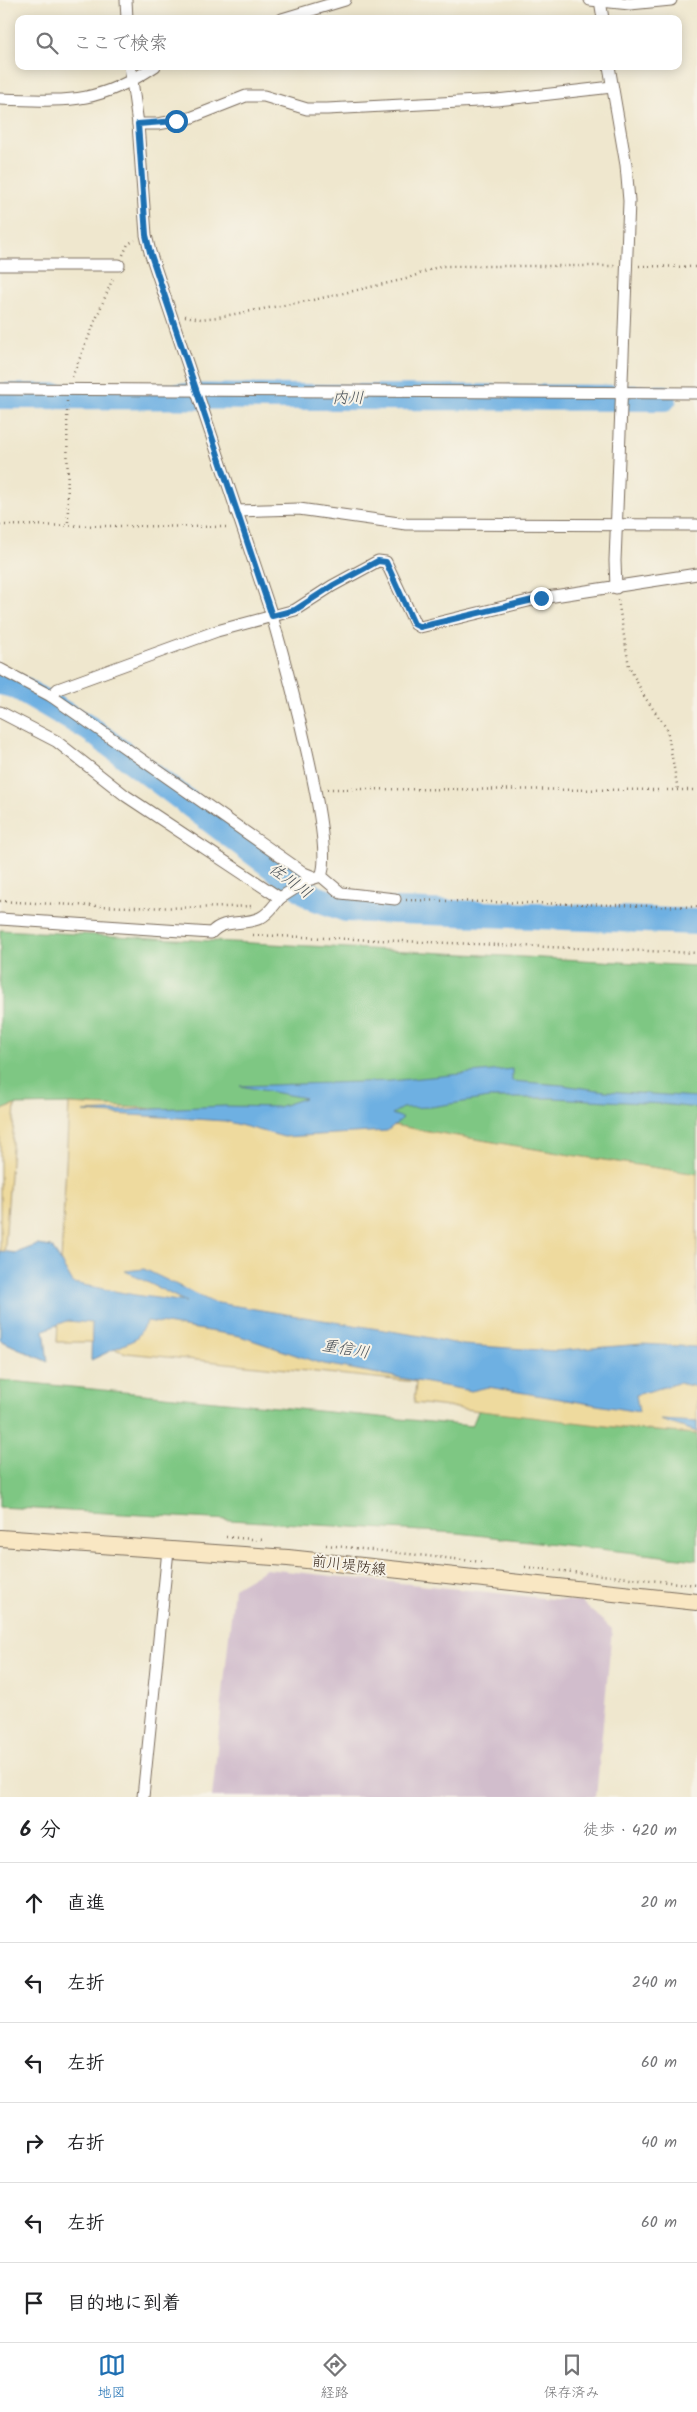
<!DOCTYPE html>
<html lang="ja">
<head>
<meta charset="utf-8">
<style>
	:root { --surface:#fff; --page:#f2f2f2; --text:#202124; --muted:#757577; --line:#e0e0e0; --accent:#1f6fb2 }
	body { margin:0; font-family:Kalam,"Klee One",sans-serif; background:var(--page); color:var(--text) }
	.stop { position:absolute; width:15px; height:15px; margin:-11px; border:4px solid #1f6fb2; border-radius:50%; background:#fff }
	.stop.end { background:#1f6fb2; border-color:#fff; box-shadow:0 1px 5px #0008 }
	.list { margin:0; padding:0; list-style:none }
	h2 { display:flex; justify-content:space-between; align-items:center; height:65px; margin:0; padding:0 20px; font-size:21px }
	h2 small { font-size:16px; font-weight:400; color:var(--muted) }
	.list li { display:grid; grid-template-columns:32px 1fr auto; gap:15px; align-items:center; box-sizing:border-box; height:80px; padding:0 20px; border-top:1px solid var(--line) }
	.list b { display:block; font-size:19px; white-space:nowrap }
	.list em { font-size:16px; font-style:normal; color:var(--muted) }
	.icon { flex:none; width:28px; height:28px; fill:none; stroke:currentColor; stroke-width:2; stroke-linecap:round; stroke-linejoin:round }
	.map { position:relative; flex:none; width:697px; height:1797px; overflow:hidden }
	.search { position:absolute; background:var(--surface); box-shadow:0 2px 12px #0003; left:15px; right:15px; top:15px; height:55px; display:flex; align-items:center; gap:12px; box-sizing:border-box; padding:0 18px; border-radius:10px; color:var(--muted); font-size:19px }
	.sheet { height:545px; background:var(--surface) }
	nav { display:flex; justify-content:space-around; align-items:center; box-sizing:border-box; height:70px; border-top:1px solid var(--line); background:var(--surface); font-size:14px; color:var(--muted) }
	nav a { display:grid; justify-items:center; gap:2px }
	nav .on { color:var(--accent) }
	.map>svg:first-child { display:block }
</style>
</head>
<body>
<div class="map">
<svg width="697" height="1797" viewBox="0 0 697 1797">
	<rect width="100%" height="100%" fill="#f7f3e8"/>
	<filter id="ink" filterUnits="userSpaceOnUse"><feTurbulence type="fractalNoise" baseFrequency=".02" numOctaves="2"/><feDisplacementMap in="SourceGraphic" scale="10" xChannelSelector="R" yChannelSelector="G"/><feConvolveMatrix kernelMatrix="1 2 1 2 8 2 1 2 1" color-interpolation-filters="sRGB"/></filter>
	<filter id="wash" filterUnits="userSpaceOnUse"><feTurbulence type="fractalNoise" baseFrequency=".0096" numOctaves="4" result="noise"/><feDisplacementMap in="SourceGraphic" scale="20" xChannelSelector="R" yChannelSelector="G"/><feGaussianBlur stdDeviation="1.12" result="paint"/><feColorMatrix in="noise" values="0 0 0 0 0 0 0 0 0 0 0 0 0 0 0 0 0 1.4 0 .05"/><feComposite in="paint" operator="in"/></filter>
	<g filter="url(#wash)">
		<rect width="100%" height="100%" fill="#efe7ce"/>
		<polygon fill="#d1bdcc" points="266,1569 581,1602 612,1629 596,1797 212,1797 234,1588"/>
		<g fill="#7ec783" stroke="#5c7850">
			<polygon points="0,930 697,966 697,1174 570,1155 368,1121 69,1104 15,1105 0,1111"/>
			<polygon points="0,1380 472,1426 479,1409 632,1429 697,1434 697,1560 458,1533 0,1507"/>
		</g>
		<g fill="#eeda9e" stroke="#94825e">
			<polygon points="69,1104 368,1121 570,1155 697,1174 697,1434 632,1429 414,1403 416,1382 127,1353 90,1342 57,1342"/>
			<polygon points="15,1105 0,1314 0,1111"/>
		</g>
		<g fill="#6eb0e2" stroke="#546d80">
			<polygon points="512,1069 512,1081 562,1085 605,1091 697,1097 697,1108 661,1104 554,1098 489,1098 431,1107 402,1108 392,1114 403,1118 387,1131 284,1137 225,1121 83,1112 225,1106 278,1107 305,1098 240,1086 390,1081"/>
			<polygon points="37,1245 52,1247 73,1283 135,1295 186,1302 125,1271 144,1269 212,1302 421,1336 463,1345 556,1351 642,1344 697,1347 697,1387 678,1383 636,1395 639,1412 488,1387 471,1391 319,1363 240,1336 147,1321 136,1339 91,1360 92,1323 67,1321 44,1330 48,1362 0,1340 0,1251 16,1253"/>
			<polygon points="660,1420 697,1422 697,1432"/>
		</g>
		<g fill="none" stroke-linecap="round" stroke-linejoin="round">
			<g stroke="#6eb0e2" stroke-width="26">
				<polyline points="0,396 664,398"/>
				<polyline points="0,682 16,686 90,729 313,897 346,909 697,922"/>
			</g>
		</g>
	</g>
	<g filter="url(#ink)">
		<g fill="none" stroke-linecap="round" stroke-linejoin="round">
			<g stroke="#7a6c5c" stroke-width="13">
				<g id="street">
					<polyline points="126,0 127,19"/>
					<polyline points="590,0 630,4 671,0"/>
					<polyline points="600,0 603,19"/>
					<polyline points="282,19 345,0"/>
					<path d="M130,66L138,124L146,235L150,252L272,616C284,658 336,845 321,876L341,893L395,899"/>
					<polyline points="609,66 626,165 629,201 615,561 616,588"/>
					<path d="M0,99C67,101 97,105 155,66"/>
					<polyline points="138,124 158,124 190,118 246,96 264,96 307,109 327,109 497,100 612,87"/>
					<polyline points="0,265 119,265"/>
					<polyline points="0,389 697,393"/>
					<polyline points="236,511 299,509 406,524 697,525"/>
					<polyline points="0,669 51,696 304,873 314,877"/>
					<polyline points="51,696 58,689 217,631 295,610 332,586 378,561 386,562 415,624 420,627 541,598 697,574"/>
					<polyline points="0,712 56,741 126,796 280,898 308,880 321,876"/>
					<path d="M0,919L211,933C224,918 243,926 260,918C269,914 274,905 280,898"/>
					<polyline points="143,1797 168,1550"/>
				</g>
			</g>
			<g stroke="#7a6c5c" stroke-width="18">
				<polyline id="secondary" points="0,1538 288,1558 697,1602"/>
			</g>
			<g stroke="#7a6c5c" stroke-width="2.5" stroke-dasharray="1 4" stroke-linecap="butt">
				<polyline points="123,255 128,244 135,240"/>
				<polyline points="639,266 697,267"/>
				<polyline points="185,316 201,319 218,317 313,300 406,279 440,266 616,266"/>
				<polyline points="72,377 113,278"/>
				<polyline points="67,401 68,525"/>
				<polyline points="0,525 230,527"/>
				<polyline points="618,600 629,666 644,696 667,729 678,790"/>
				<polyline points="327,789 697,790"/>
				<polyline points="406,900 697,907"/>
				<path d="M0,901C84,906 168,910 253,906"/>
				<polyline points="253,935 697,953"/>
				<polyline points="226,1537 265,1540"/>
				<polyline points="326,1545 482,1562"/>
				<polyline points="525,1567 697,1585"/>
			</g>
			<use href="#street" stroke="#fff" stroke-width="11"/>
			<use href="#secondary" stroke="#f9e7c3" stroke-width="16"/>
		</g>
	</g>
	<g fill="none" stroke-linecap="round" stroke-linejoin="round" filter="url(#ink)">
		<polyline stroke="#1f6fb2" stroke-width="6" points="176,121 138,124 146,235 150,252 272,616 295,610 332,586 378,561 386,562 414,624 420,627 541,598"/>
	</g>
	<g text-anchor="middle" stroke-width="4" stroke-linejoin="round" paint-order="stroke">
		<g font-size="15" fill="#3b2a1e" stroke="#f7f3e8">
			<text transform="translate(349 1565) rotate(7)" y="5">前川堤防線</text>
		</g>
		<g font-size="16" font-style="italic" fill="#4a5259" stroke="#f7f3e8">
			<text x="348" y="403">内川</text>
			<text transform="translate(291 880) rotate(36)" y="6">佐川川</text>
			<text transform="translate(346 1348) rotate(10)" y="6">重信川</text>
		</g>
	</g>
</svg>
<div class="stop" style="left:176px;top:121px"></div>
<div class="stop end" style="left:541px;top:598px"></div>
<div class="search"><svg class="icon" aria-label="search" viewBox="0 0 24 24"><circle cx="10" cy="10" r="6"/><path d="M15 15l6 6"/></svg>ここで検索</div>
</div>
<section class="sheet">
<h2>6 分<small>徒歩 · 420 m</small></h2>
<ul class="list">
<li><svg class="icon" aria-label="ahead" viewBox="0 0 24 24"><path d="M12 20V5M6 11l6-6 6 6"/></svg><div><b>直進</b></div><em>20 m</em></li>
<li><svg class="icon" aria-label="left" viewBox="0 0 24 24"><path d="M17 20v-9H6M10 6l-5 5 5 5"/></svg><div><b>左折</b></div><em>240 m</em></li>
<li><svg class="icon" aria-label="left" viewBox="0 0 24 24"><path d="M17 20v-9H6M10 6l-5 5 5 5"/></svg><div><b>左折</b></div><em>60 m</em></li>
<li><svg class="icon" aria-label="right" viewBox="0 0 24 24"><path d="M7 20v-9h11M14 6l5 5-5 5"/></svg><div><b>右折</b></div><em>40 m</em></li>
<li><svg class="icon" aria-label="left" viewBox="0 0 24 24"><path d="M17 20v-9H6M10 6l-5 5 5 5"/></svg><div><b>左折</b></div><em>60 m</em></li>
<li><svg class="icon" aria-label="arrive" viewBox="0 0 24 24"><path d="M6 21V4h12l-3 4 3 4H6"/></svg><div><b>目的地に到着</b></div></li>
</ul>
</section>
<nav>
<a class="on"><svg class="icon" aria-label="map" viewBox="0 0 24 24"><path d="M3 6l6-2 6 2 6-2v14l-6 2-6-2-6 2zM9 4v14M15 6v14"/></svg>地図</a>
<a><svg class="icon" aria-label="directions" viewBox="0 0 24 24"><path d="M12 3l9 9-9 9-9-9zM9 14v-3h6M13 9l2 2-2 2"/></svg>経路</a>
<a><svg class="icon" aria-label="saved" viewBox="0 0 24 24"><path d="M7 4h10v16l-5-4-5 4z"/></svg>保存済み</a>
</nav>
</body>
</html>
